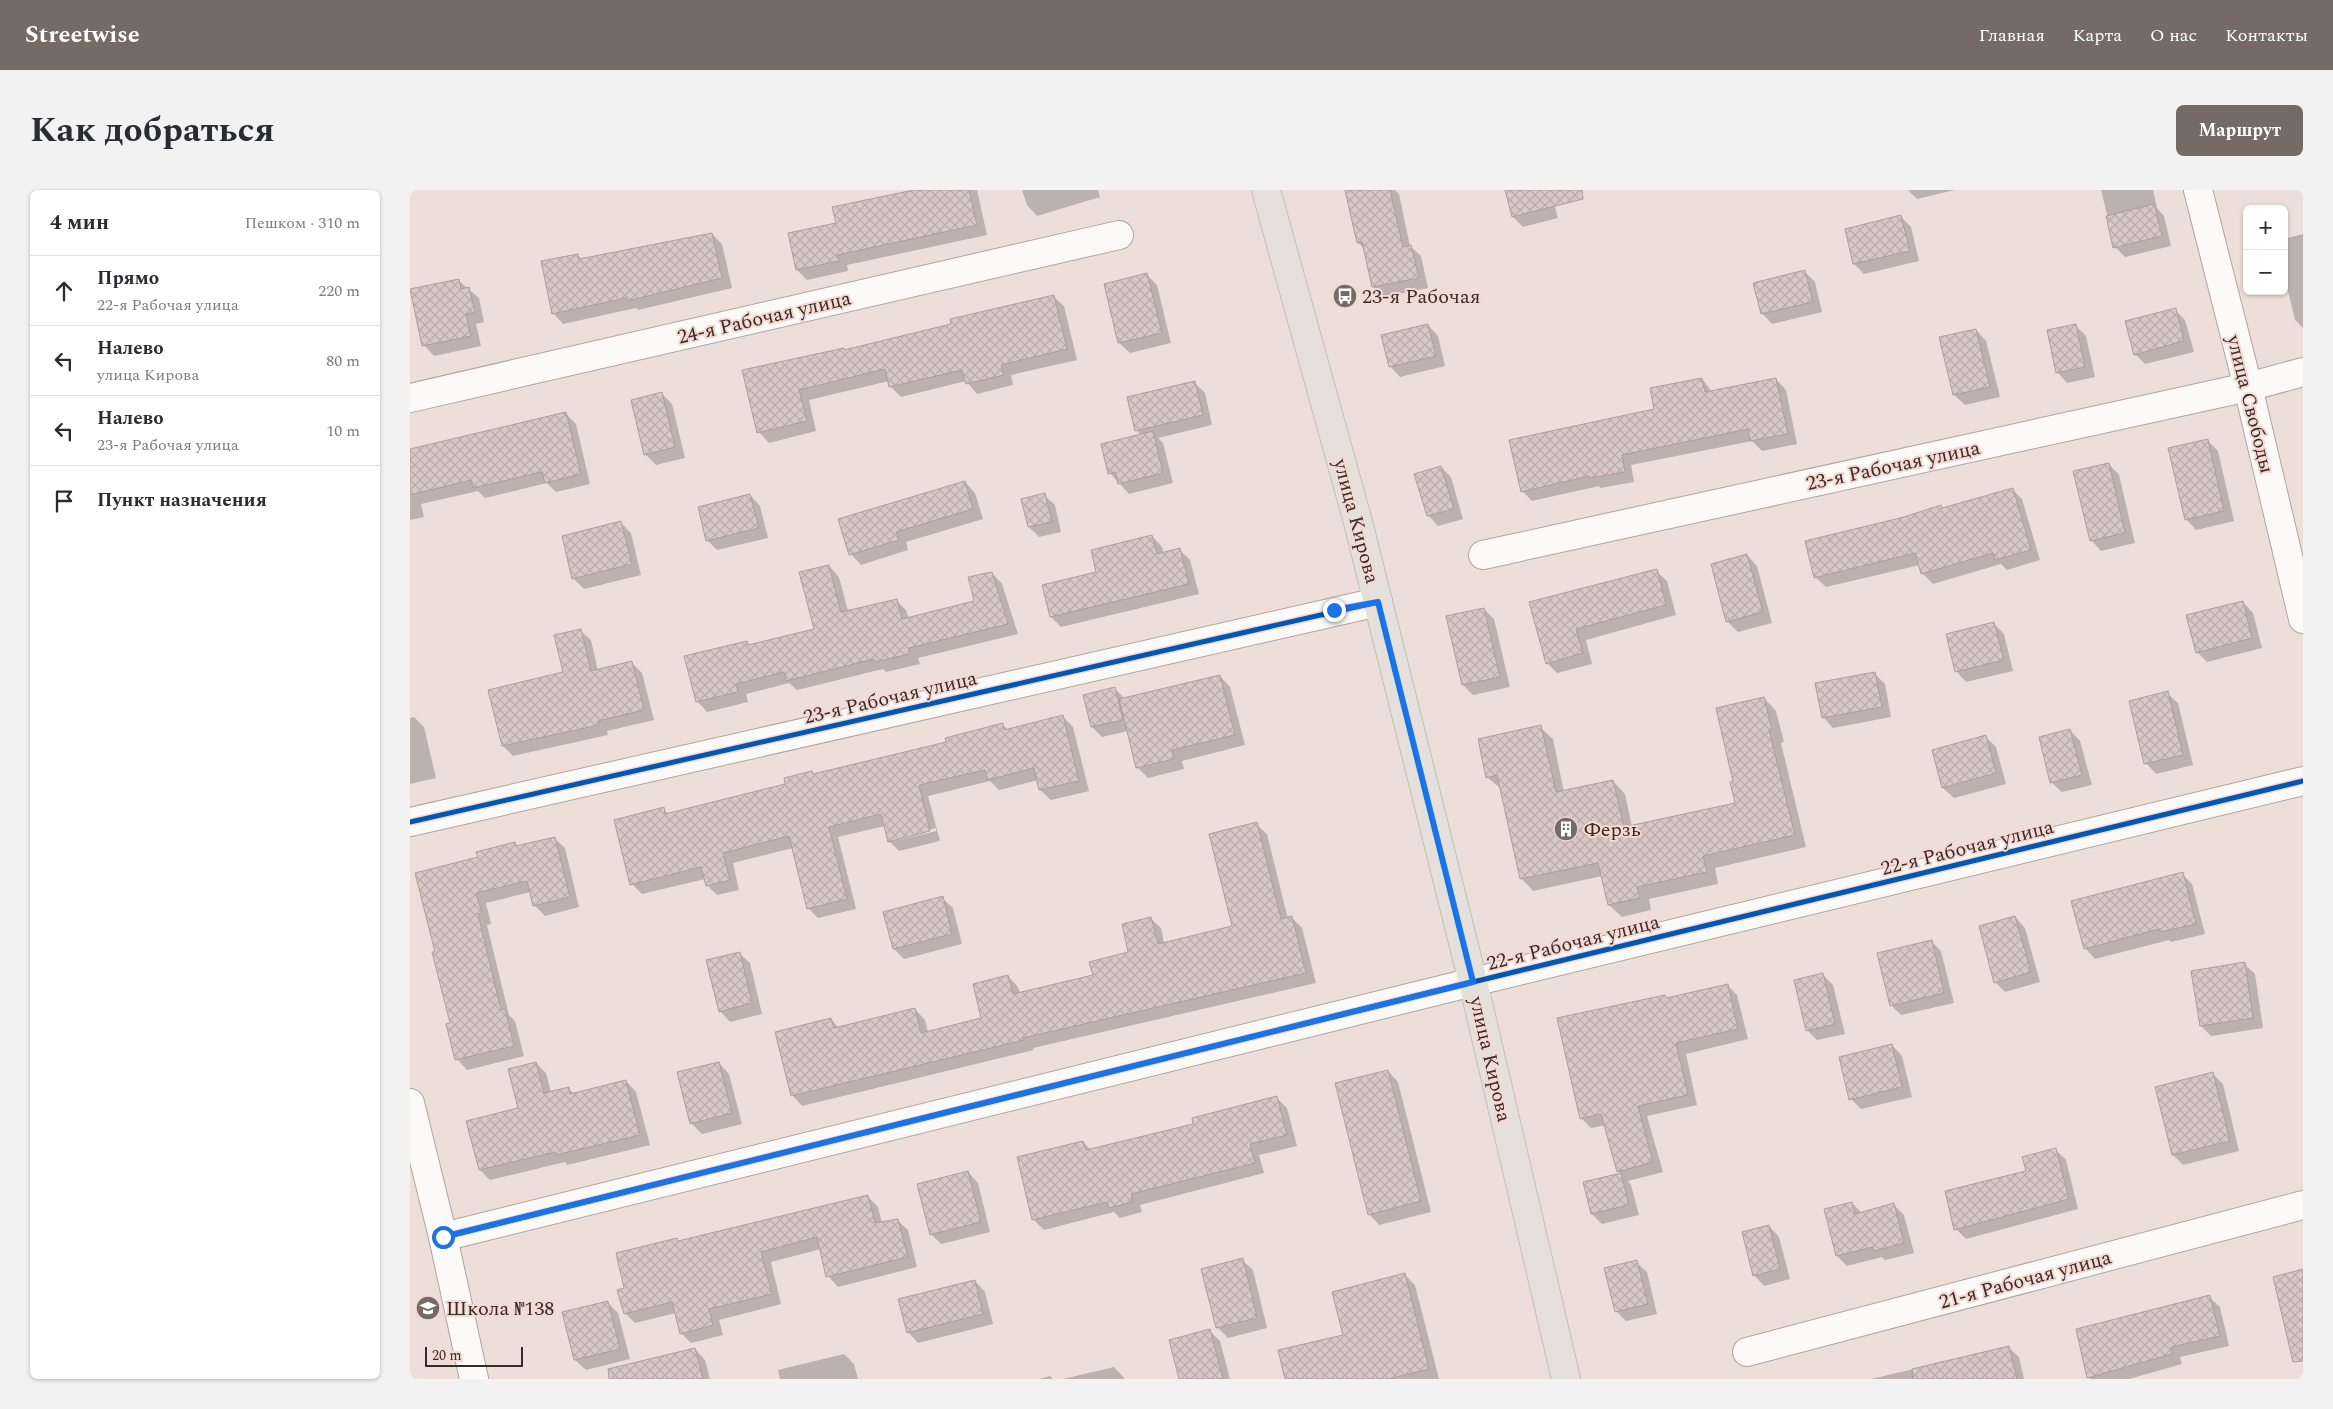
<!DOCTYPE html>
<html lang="ru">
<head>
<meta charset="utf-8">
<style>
	:root { --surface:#fff; --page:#f2f2f3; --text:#2b2b33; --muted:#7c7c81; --line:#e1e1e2; --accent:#766a66 }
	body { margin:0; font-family:Spectral,serif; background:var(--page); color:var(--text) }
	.controls { position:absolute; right:15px; top:15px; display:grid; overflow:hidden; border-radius:8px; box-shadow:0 1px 4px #0004 }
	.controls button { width:45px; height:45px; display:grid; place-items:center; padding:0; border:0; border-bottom:1px solid var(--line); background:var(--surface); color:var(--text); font:25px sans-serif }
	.scale { position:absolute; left:15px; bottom:12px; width:98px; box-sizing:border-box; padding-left:5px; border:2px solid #362b28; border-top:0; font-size:14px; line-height:18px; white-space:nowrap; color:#362b28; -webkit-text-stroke:4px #f5d9d1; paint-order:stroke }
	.stop { position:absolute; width:15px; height:15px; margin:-11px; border:4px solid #1a73e8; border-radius:50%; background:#fff }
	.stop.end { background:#1a73e8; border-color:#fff; box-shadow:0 1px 5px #0008 }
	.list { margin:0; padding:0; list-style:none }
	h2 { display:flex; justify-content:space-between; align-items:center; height:65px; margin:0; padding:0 20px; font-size:21px }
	h2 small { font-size:16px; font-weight:400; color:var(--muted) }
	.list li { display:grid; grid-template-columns:32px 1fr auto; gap:15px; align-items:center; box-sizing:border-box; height:70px; padding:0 20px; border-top:1px solid var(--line) }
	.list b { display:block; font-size:19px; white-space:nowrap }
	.list p { margin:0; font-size:16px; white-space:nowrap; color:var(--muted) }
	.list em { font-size:16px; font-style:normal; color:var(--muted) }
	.icon { flex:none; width:28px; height:28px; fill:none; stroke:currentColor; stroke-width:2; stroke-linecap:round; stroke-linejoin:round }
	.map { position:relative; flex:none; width:1893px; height:1189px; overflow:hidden; border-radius:8px }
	header { display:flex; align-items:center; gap:30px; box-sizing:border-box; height:70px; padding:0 25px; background:var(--accent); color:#fff }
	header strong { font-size:24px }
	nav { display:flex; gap:28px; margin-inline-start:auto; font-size:18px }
	.intro { display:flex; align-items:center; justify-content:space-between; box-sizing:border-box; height:120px; padding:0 30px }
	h1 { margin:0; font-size:35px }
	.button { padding:12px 22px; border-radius:8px; background:var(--accent); color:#fff; font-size:18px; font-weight:700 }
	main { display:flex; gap:30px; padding:0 30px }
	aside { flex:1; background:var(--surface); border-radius:8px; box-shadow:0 1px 4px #0004 }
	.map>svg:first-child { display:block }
</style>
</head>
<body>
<header>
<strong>Streetwise</strong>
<nav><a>Главная</a><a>Карта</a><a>О нас</a><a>Контакты</a></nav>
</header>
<div class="intro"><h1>Как добраться</h1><a class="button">Маршрут</a></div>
<main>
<aside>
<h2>4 мин<small>Пешком · 310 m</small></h2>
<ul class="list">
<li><svg class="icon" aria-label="ahead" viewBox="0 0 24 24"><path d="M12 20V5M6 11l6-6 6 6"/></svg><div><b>Прямо</b><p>22-я Рабочая улица</p></div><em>220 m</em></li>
<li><svg class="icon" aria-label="left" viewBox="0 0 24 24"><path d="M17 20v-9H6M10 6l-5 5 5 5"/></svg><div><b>Налево</b><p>улица Кирова</p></div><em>80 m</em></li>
<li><svg class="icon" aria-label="left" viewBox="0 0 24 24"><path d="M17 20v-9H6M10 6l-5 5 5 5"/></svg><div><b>Налево</b><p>23-я Рабочая улица</p></div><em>10 m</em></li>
<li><svg class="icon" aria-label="arrive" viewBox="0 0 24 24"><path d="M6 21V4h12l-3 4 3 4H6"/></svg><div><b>Пункт назначения</b></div></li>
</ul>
</aside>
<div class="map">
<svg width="1893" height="1189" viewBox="0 0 1893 1189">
	<defs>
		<pattern id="building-cross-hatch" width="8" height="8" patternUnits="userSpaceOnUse" patternTransform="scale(1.25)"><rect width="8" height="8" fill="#d9c7c7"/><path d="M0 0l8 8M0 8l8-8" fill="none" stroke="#bbabab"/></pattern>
	</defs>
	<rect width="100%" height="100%" fill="#edded9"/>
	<g fill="#0003" fill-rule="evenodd">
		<polygon points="510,0 567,0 577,45 437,75 438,81 397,90 387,80 427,34"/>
		<polygon points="612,0 688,0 690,7 627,26 617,15"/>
		<polygon points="947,0 985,0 989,4 1000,56 1011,66 1018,98 974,107 963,97 955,59 948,53"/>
		<polygon points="1096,0 1140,0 1148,28 1113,37 1103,27"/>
		<polygon points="1498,0 1545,0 1507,9"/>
		<polygon points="1691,0 1743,0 1747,18 1754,26 1761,56 1715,67 1705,57"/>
		<polygon points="1491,27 1501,37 1509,71 1454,84 1444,74 1436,40"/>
		<polygon points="302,44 312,54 322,98 228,120 226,118 153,134 143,123 167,65 172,70"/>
		<polygon points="1893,44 1893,138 1885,130 1874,85 1874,49"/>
		<polygon points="1395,82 1405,92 1412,122 1362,134 1352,123"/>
		<polygon points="737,85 747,95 761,153 720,163 709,153 696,95"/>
		<polygon points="48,90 69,108 74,132 66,134 71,156 24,166 14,155"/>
		<polygon points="643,106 654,116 667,170 601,185 603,195 567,204 556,191 491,207 480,196 479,191 399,210 406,241 359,253 349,242 334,181 433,159 435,161 542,135"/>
		<polygon points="1765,120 1775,130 1784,162 1735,174 1725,164"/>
		<polygon points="1018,135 1028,146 1035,176 990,187 980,176"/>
		<polygon points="1665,135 1676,146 1685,187 1657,193 1647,182"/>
		<polygon points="1566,140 1576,151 1590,207 1555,215 1544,205"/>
		<polygon points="1292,189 1302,202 1366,189 1376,200 1387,254 1352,261 1342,251 1221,275 1224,292 1190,298 1189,296 1122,311 1112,301 1245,220"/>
		<polygon points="784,192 795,203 802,235 748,248 753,253 763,293 719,304 700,283 731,245 726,240"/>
		<polygon points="252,204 262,214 275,268 246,275 235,264"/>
		<polygon points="156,224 166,234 180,294 146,302 137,293 75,308 68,301 11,314 14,327 0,330 0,264"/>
		<polygon points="1798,251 1808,261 1824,331 1786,340 1776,329"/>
		<polygon points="1699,274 1709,285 1725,353 1691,361 1681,350"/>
		<polygon points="1031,277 1041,287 1053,329 1028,336 1018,325"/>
		<polygon points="555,292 565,303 573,329 496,352 498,360 451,375 441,364"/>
		<polygon points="1602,299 1612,309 1630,370 1597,380 1591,374 1523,394 1513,384 1510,375 1416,397 1405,387 1495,328 1530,316 1533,319"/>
		<polygon points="340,305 350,316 358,348 307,360 297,350"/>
		<polygon points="634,305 645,315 651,342 629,347 619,337"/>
		<polygon points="211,333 221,343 231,385 174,399 163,388"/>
		<polygon points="742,346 752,357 754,364 770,360 780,370 789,404 651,437 641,427 688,383"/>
		<polygon points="1337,365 1347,376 1362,433 1328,442 1318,432 1302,374"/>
		<polygon points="419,376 429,387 438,421 486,410 496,420 499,429 565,412 582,383 592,394 608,444 508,468 510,474 476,482 473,479 387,500 379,493 336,504 338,512 297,522 287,511 337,452 340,455 405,440"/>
		<polygon points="1246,381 1257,391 1266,425 1176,450 1182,474 1147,483 1137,473 1121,413"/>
		<polygon points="1833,412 1843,423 1852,458 1797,472 1787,462"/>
		<polygon points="1074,419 1084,429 1100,497 1063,505 1053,495"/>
		<polygon points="1584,434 1594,444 1603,481 1556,492 1546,481"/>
		<polygon points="170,440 181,450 188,481 222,473 232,483 244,530 197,541 198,545 103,566 93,556 155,483"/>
		<polygon points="1465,484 1475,494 1481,527 1423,538 1413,527"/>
		<polygon points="810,486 820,497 835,555 772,571 774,579 738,588 727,577 718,541 692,547 682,537 674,505 704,498 715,509"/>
		<polygon points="1757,503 1768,513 1783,575 1746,584 1736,573"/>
		<polygon points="1354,508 1366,521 1374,552 1371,553 1396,657 1305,678 1308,694 1239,709 1241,720 1212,727 1199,715 1192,686 1123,701 1111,688 1091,599 1077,587 1130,537 1143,549 1154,602 1203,591 1215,604 1222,637 1327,614 1324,593"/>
		<path d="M652,526L663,537L679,601L641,610L630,600L628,590L589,600L580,591L518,606L530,651L489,661L479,651L475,636L428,647L446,719L408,728L398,718L383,658L323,673L329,700L307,705L297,695L295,689L232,704L222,694L253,619L259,624L377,595L402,582L405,585L538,553L592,534L598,540ZM526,638V641L484,651V649Z"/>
		<polygon points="4,527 14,537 26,588 0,594 0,528"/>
		<polygon points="1660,540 1670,551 1682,595 1652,602 1641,592"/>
		<polygon points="1576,547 1586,557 1596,594 1544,608 1533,598"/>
		<polygon points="846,634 857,644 878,729 882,728 892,738 906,793 623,858 624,860 392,916 382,905 421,829 429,838 505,819 515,830 518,842 573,829 598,786 608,797 610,803 684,786 720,763 740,728 751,738 754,754 823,737"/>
		<polygon points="144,648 155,658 169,717 135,726 124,715 121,702 76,713 81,734 77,735 99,825 105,831 114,866 57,880 47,869 42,834 26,763 69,668 104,654 108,657"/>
		<polygon points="1772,684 1782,694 1795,744 1761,752 1759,750 1685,769 1675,758"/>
		<polygon points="532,708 543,718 552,754 494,769 484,759"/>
		<polygon points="1605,727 1615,738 1630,792 1595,802 1585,792"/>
		<polygon points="1521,751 1531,761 1544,813 1491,825 1481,815"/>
		<polygon points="329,763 340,773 352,824 320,832 310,821"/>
		<polygon points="1834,774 1845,784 1853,838 1801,846 1791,836"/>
		<polygon points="1412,784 1423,795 1435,844 1407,850 1397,840"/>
		<polygon points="1317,795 1327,805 1338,849 1276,864 1287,915 1237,926 1253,982 1218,991 1221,995 1229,1025 1192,1034 1182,1024 1174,993 1212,984 1208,981 1196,935 1181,938 1171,928 1255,806 1258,809"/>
		<polygon points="1482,855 1492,866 1502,907 1451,919 1441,909"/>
		<polygon points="126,873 136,883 141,902 158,898 164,904 216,891 226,902 240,955 157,975 155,972 80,990 70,980 110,919"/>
		<polygon points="309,873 319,884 332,934 292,944 281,933"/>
		<polygon points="978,881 988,892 1021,1022 969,1035 959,1024"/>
		<polygon points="1802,883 1813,894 1829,961 1773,975 1763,965"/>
		<polygon points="867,908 877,918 887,956 849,965 854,983 730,1015 732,1022 710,1028 704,1022 634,1040 624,1030 608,968 673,952 681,960 784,935"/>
		<polygon points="1646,960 1656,970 1668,1019 1556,1049 1546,1039"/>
		<polygon points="558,982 568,993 580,1042 531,1054 521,1044"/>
		<polygon points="457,1006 468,1017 472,1033 487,1030 498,1040 507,1077 428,1097 418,1086 411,1059 361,1072 371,1114 309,1130 313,1145 281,1153 271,1143 266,1123 225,1133 215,1123 216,1098 269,1052"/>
		<polygon points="1442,1013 1452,1023 1484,1015 1494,1025 1504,1063 1475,1070 1472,1067 1437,1076 1427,1066"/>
		<polygon points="1359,1036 1369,1047 1380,1089 1354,1096 1344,1085"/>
		<polygon points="832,1070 843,1080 857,1138 818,1148 807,1137"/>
		<polygon points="1226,1072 1237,1082 1247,1124 1216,1131 1206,1121"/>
		<polygon points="995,1085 1005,1095 1029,1189 876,1189 934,1146"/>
		<polygon points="565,1091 575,1102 583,1134 508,1153 498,1142"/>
		<polygon points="1799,1107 1810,1117 1819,1156 1770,1167 1772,1174 1719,1189 1680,1189 1678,1187"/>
		<polygon points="198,1113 208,1123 220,1169 176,1180 165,1170"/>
		<polygon points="800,1141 810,1151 820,1189 770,1189"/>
		<polygon points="1598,1157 1609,1167 1614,1189 1461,1189"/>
		<polygon points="285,1159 295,1170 300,1189 239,1189"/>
		<polygon points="434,1164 444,1174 448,1189 370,1189 368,1180"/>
		<polygon points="704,1177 715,1189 653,1189"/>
		<polygon points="640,1186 643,1189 629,1189"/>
	</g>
	<g fill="url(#building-cross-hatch)" stroke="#ab9f9e">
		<polygon points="504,0 559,0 567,35 427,65 429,71 386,80 378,43 426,33 422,17"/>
		<polygon points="935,0 980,0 993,57 1001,55 1009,88 962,97 952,52 947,53"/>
		<polygon points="1095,0 1172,0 1173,9 1102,27"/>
		<polygon points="1744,14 1752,46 1703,58 1696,26"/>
		<polygon points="1491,25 1500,61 1443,74 1435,39"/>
		<polygon points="302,43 312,88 217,111 216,108 142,124 131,71 168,64 169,69"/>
		<polygon points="1395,80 1403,112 1351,124 1343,93"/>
		<polygon points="737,83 752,143 708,153 694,94"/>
		<polygon points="49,89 51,99 59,97 65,122 56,124 61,146 12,156 0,99"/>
		<polygon points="644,105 657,159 591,175 594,185 556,194 552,180 479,197 475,179 389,200 397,231 347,243 332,180 434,158 434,160 541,134 540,129"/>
		<polygon points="1766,118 1774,151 1724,165 1715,131"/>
		<polygon points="1018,134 1026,166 979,177 971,145"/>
		<polygon points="1666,134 1675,177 1646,183 1637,140"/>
		<polygon points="1566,139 1580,197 1543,205 1529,147"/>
		<polygon points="1292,188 1295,202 1366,188 1378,244 1340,251 1338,239 1212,265 1215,282 1179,288 1179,286 1111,302 1099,250 1244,219 1240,198"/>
		<polygon points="785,191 793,225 725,241 717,207"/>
		<polygon points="252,202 265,257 234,265 221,210"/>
		<polygon points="156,222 171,284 135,293 132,282 63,298 61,290 0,305 0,259"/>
		<polygon points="743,241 753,283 708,294 705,282 698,284 691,254"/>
		<polygon points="1798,249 1814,321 1775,330 1758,258"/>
		<polygon points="1699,273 1715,343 1680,351 1663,281"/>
		<polygon points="1031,276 1044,319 1017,326 1004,284"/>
		<polygon points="555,291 563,319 486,342 489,350 439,365 428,329"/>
		<polygon points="1603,298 1621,360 1585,370 1583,363 1511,384 1505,363 1404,388 1395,351 1494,327 1531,315 1532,318"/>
		<polygon points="635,303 642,332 618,337 611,309"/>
		<polygon points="340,304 349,338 296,351 288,317"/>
		<polygon points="211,331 222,374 162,389 152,346"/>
		<polygon points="742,345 747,364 770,358 779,394 640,427 632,395 686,382 681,360"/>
		<polygon points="1337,364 1353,422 1316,432 1301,374"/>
		<polygon points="419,375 431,422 487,409 492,429 564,411 558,387 582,382 598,434 499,458 500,464 464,472 464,469 376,491 374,482 326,494 328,502 286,512 274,466 337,451 338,455 404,439 389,382"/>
		<polygon points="1247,379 1256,415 1166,439 1173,463 1136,474 1119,412"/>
		<polygon points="1833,411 1842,448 1786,463 1776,425"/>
		<polygon points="1074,418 1090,487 1052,495 1036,426"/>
		<polygon points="1584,432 1594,470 1545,482 1536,444"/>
		<polygon points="171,439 181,481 222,471 234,520 188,531 189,535 92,556 78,500 153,482 144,445"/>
		<polygon points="1465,482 1472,517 1412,528 1405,493"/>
		<polygon points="810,485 825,545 762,560 764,569 726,578 709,509"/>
		<polygon points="705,497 713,530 681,537 673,505"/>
		<polygon points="1758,501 1773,565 1734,574 1719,511"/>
		<polygon points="1354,507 1362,540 1359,540 1385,645 1293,666 1297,682 1227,697 1230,708 1198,715 1188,673 1110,689 1087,585 1076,588 1068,549 1131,535 1146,602 1203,590 1214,637 1325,613 1320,592 1323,592 1306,518"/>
		<polygon points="653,525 669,591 629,600 624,578 577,590 575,580 509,595 520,641 478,652 471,624 419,637 437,709 397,719 379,646 313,663 320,690 296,696 291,677 220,695 204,630 254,617 255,624 375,594 374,588 402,581 403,584 536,552 535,548 593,533 594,540"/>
		<polygon points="1660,539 1672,585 1640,593 1629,547"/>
		<polygon points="1576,545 1586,583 1532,598 1522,560"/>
		<polygon points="847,632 871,729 882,726 896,783 613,848 614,850 381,906 365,842 421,828 424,838 505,818 511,843 571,828 563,794 598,785 603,804 683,785 679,772 718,762 712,734 741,727 748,754 822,736 799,644"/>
		<polygon points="145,647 160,707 123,716 117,691 66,703 72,723 68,724 91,820 95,819 104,856 45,870 36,834 40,833 22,762 25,762 5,683 68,667 66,662 105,652 106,656"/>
		<polygon points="1773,682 1786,734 1750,742 1749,739 1674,759 1661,711"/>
		<polygon points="533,706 542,744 483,759 473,722"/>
		<polygon points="1605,726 1621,782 1584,793 1569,736"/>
		<polygon points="1522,750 1534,803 1480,816 1467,763"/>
		<polygon points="330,762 342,813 309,822 296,770"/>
		<polygon points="1835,772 1843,828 1790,836 1781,781"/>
		<polygon points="1413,783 1425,834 1396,841 1384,790"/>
		<polygon points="1318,794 1328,839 1266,853 1278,905 1228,916 1243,972 1207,982 1191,924 1170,929 1147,828 1255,805 1256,808"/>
		<polygon points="1482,854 1492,897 1439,910 1429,867"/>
		<polygon points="126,872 134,903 159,897 160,904 216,890 230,945 146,965 145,962 69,980 56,931 108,918 98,879"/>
		<polygon points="309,872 322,923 280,934 267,882"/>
		<polygon points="978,880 1011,1011 958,1025 925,893"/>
		<polygon points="1803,882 1820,951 1762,965 1745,897"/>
		<polygon points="867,906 877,945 840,954 845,973 721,1004 723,1012 699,1018 697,1012 622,1030 607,967 673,951 676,960 783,934 782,928"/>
		<polygon points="1646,958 1659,1009 1544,1040 1535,1001 1616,981 1612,967"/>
		<polygon points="558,981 571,1032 520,1045 507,994"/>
		<polygon points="1211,983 1219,1015 1181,1024 1173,992"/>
		<polygon points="458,1005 465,1033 488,1029 498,1067 416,1087 407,1047 351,1062 362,1104 299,1119 303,1135 270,1144 262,1112 214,1124 207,1100 214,1098 206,1063 267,1048 268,1051"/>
		<polygon points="1442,1012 1445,1024 1484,1013 1494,1053 1464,1061 1463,1057 1426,1066 1414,1019"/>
		<polygon points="1359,1035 1370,1079 1343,1086 1332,1042"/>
		<polygon points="833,1068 847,1128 806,1138 791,1079"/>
		<polygon points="1227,1070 1238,1114 1205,1122 1194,1078"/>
		<polygon points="1893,1079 1893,1171 1883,1172 1863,1087"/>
		<polygon points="995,1083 1019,1179 978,1189 875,1189 868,1160 933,1145 922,1102"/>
		<polygon points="565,1090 573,1124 497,1143 488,1109"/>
		<polygon points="1800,1105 1810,1146 1761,1157 1762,1164 1677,1188 1666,1139"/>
		<polygon points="198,1111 210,1159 164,1170 152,1122"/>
		<polygon points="800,1139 813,1189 769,1189 759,1150"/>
		<polygon points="1599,1156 1607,1189 1503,1189 1502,1179"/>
		<polygon points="285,1158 293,1189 199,1189 198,1179"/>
	</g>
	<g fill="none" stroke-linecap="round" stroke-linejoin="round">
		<g stroke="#b0a4a0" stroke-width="30">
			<g id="minor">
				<polyline points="1788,0 1838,197 1893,429"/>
				<polyline points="0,208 709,45"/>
				<polyline points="1073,365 1838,197 1893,182"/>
				<polyline points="0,632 968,412"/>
				<polyline points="0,913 33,1047 64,1189"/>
				<polyline points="33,1047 1063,792 1893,591"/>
				<polyline points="1337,1162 1893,1015"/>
			</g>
		</g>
		<g stroke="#c5bdbb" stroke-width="30">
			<polyline id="primary" points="856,0 948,332 1063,792 1156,1189"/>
		</g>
		<use href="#minor" stroke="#fcfaf9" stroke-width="28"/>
		<use href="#primary" stroke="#e6e0da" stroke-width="28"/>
		<g stroke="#f5d9d1" stroke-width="8">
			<g id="cycleway">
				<polyline points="0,632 968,412"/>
				<polyline points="33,1047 1063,792 1893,591"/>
			</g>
		</g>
		<use href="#cycleway" stroke="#0057b8" stroke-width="5"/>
	</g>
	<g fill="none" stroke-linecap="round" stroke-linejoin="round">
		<polyline stroke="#1a73e8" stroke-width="6" points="33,1047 1063,792 968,412 924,420"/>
	</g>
	<defs>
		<g id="bus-disc" transform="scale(1.25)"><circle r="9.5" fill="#766a66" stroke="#f5d9d1"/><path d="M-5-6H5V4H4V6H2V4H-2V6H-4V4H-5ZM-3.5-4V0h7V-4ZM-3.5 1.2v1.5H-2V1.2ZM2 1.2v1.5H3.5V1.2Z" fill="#fff"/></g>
		<g id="building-disc" transform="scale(1.25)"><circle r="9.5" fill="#766a66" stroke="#f5d9d1"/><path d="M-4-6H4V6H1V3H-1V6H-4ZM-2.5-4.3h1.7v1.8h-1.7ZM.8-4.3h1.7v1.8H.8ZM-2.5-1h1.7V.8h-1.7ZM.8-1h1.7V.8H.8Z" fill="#fff"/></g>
		<g id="school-disc" transform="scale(1.25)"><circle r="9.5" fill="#766a66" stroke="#f5d9d1"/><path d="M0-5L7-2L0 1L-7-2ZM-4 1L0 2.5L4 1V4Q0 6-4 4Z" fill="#fff"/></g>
	</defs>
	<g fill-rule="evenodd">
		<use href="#bus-disc" x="935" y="106"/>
		<use href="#building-disc" x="1156" y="639"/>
		<use href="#school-disc" x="18" y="1118"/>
	</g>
	<g text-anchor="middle" stroke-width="4" stroke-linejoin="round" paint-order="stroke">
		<g font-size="20" fill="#362b28" stroke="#f5d9d1" text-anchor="start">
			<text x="952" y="113">23-я Рабочая</text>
			<text x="1174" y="646">Ферзь</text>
			<text x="36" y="1125">Школа №138</text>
		</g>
		<g font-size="20" fill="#362b28" stroke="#f5d9d1">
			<text transform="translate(354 127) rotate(-13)" y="7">24-я Рабочая улица</text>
			<text transform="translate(1841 214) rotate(76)" y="7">улица Свободы</text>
			<text transform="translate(1483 275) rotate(-12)" y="7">23-я Рабочая улица</text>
			<text transform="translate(947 331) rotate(75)" y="7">улица Кирова</text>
			<text transform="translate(480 507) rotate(-13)" y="7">23-я Рабочая улица</text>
			<text transform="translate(1557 657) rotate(-14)" y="7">22-я Рабочая улица</text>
			<text transform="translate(1163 752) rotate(-14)" y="7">22-я Рабочая улица</text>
			<text transform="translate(1081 869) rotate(77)" y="7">улица Кирова</text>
			<text transform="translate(1615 1089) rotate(-15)" y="7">21-я Рабочая улица</text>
		</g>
	</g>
</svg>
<div class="controls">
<button>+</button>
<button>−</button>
</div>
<div class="scale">20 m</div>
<div class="stop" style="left:33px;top:1047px"></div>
<div class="stop end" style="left:924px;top:420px"></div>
</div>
</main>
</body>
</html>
